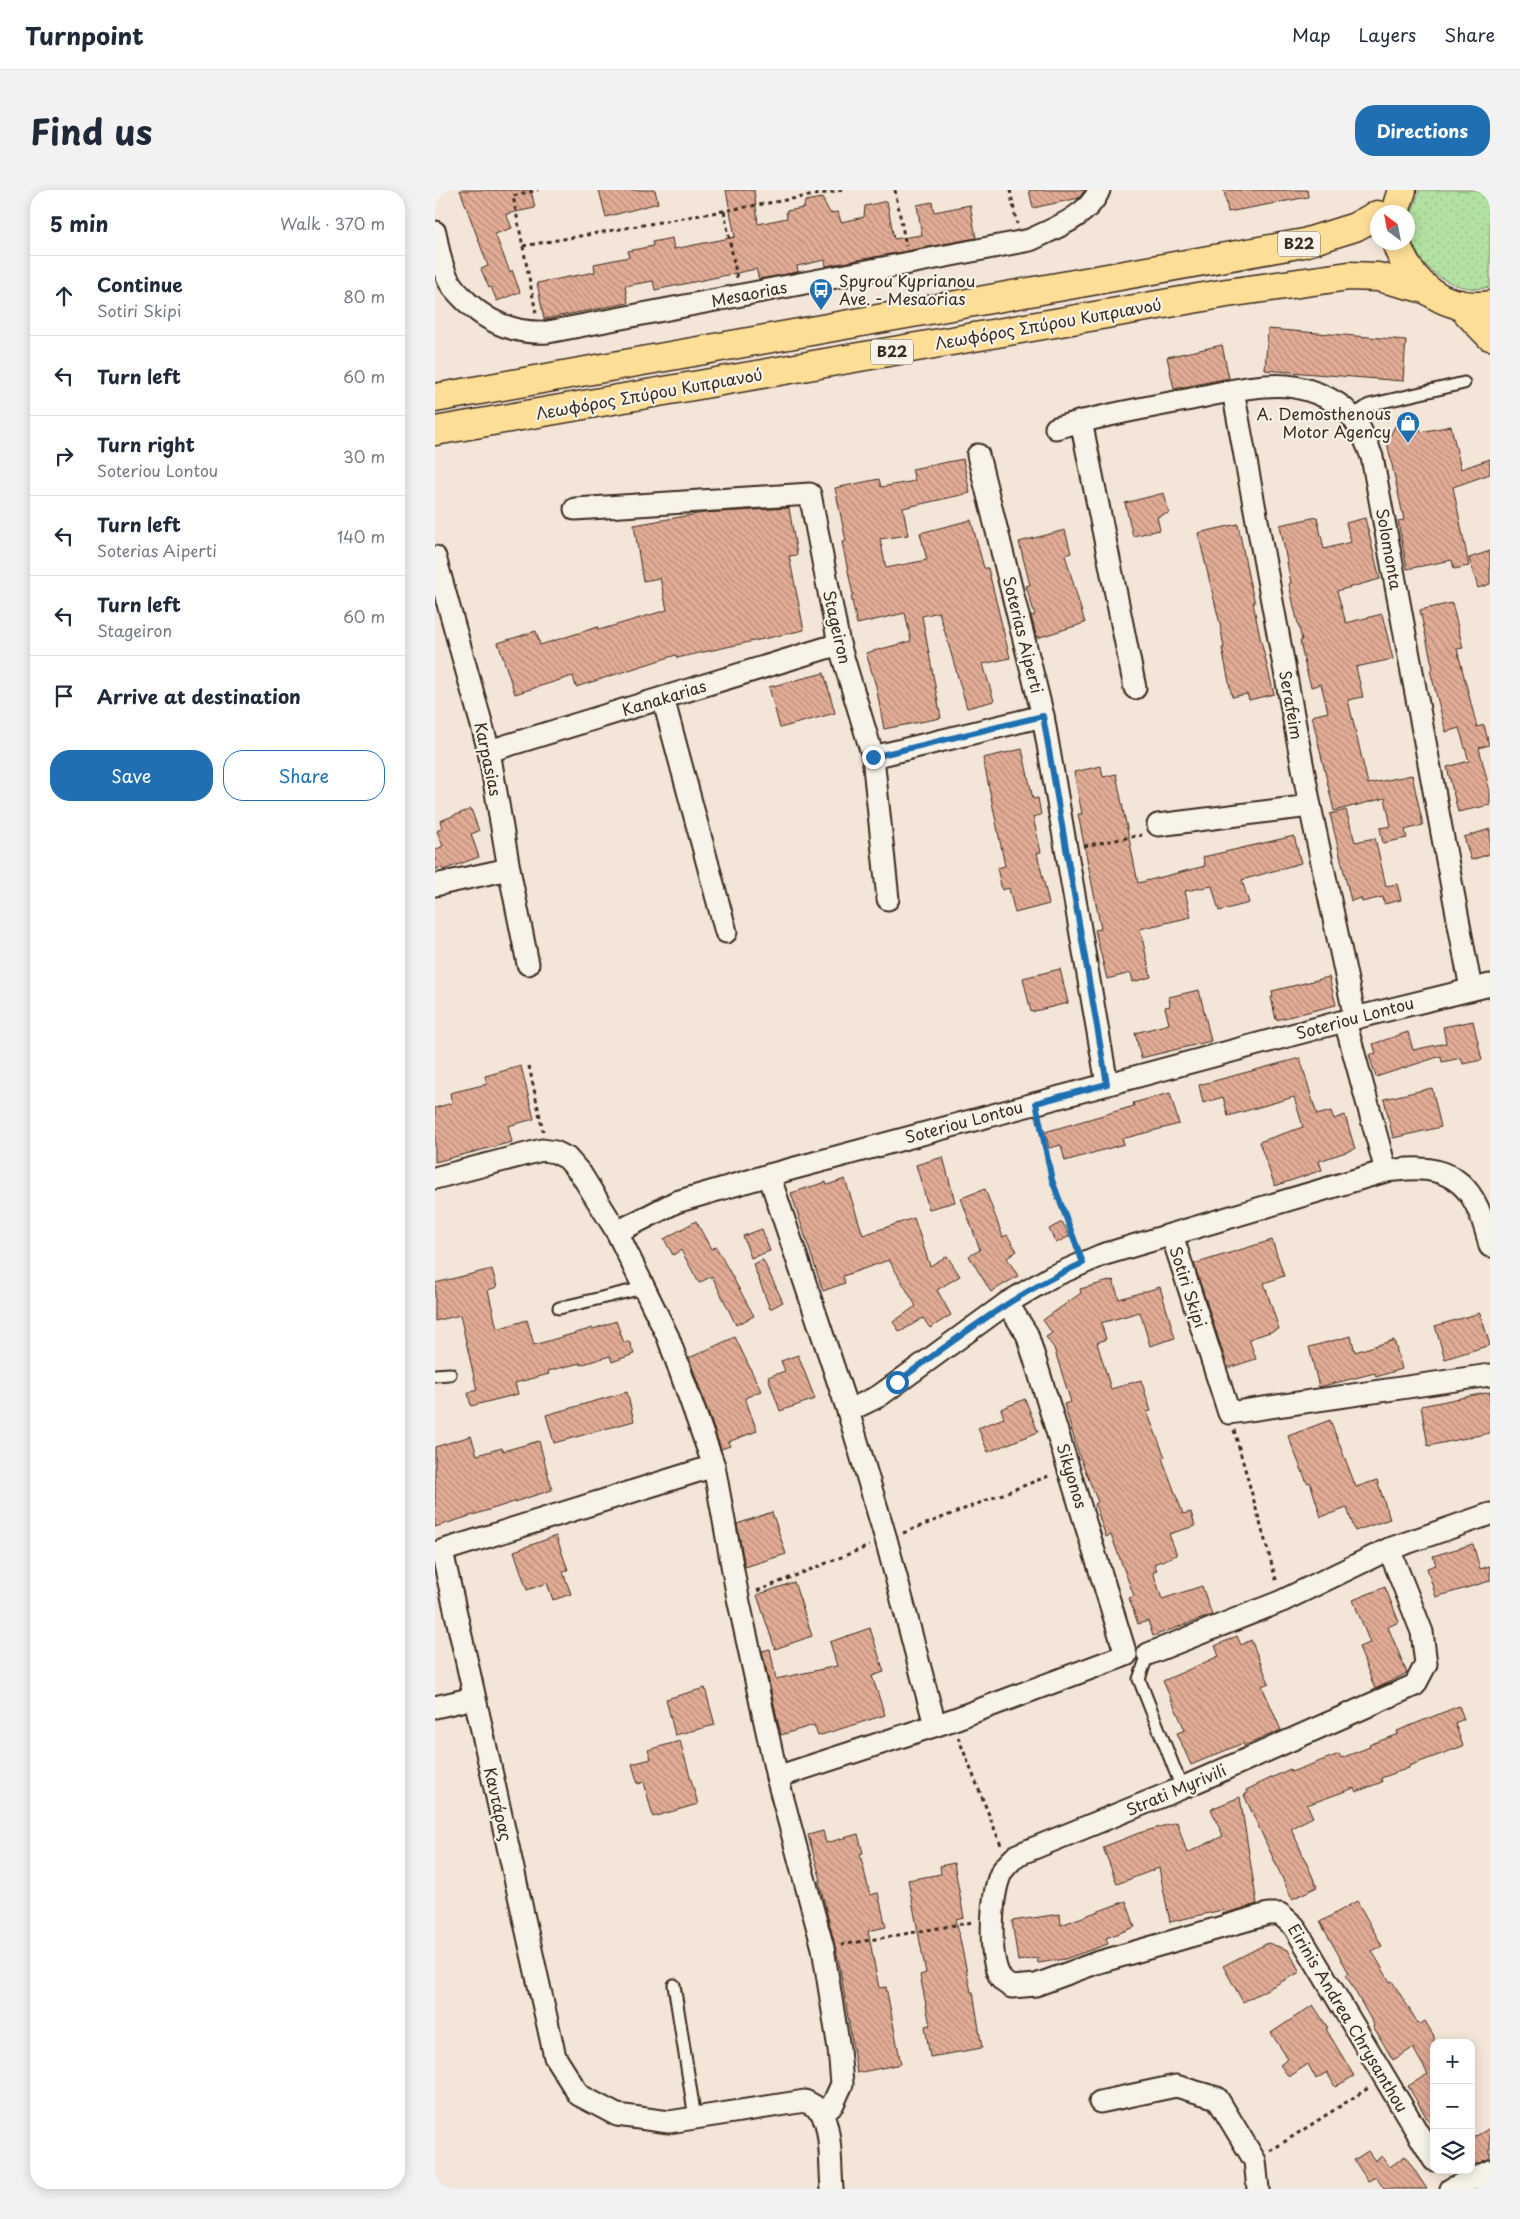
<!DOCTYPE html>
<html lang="en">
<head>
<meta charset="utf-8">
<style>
	:root { --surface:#fff; --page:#f2f2f3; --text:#1f2937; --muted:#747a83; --line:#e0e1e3; --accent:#1f6fb2 }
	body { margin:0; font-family:"Playpen Sans",sans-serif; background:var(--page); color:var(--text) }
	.controls { position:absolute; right:15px; bottom:15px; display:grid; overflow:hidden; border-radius:10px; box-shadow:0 2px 12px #0003 }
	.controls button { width:45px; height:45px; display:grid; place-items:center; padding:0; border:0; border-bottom:1px solid var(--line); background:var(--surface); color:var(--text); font:25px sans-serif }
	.compass { position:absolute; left:935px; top:15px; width:45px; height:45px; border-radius:50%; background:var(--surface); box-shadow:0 2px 12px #0003; rotate:328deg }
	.stop { position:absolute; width:15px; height:15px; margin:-11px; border:4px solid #1f6fb2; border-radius:50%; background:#fff }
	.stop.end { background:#1f6fb2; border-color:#fff; box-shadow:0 1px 5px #0008 }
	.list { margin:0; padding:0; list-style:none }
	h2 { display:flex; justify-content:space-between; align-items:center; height:65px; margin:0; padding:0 20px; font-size:21px }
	h2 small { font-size:16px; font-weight:400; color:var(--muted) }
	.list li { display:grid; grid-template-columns:32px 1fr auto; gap:15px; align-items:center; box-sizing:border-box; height:80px; padding:0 20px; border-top:1px solid var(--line) }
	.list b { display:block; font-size:19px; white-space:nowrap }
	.list p { margin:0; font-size:16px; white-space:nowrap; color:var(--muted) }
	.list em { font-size:16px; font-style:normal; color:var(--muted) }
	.actions { display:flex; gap:10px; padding:15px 20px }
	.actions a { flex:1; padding:11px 0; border:1px solid var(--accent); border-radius:20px; text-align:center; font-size:18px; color:var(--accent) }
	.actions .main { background:var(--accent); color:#fff }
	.icon { flex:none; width:28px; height:28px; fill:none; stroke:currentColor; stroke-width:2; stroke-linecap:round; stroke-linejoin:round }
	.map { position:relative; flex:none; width:1055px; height:1999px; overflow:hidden; border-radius:20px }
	header { display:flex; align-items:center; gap:30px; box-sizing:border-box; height:70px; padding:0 25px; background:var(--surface); border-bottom:1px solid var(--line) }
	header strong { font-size:24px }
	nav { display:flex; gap:28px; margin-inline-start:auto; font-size:18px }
	.intro { display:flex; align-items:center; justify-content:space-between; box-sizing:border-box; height:120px; padding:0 30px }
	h1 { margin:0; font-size:35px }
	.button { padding:12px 22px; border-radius:20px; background:var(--accent); color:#fff; font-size:18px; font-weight:700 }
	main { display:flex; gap:30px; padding:0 30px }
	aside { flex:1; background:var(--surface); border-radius:20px; box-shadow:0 2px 12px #0003 }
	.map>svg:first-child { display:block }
</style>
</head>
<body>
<header>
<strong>Turnpoint</strong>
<nav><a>Map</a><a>Layers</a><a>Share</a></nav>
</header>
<div class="intro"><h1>Find us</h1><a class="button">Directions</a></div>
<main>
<aside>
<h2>5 min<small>Walk · 370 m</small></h2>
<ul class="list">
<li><svg class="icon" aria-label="ahead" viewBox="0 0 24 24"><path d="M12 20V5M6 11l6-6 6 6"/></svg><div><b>Continue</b><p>Sotiri Skipi</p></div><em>80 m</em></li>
<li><svg class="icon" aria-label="left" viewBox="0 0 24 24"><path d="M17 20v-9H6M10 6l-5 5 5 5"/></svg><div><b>Turn left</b></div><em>60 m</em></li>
<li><svg class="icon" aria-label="right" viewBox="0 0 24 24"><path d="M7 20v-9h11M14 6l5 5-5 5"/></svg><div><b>Turn right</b><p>Soteriou Lontou</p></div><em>30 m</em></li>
<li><svg class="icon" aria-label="left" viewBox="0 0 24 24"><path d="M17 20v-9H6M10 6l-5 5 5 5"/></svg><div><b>Turn left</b><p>Soterias Aiperti</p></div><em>140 m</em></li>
<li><svg class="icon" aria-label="left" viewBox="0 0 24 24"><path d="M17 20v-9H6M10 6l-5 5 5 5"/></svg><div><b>Turn left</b><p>Stageiron</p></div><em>60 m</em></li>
<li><svg class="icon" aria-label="arrive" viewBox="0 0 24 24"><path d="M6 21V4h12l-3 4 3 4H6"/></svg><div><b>Arrive at destination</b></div></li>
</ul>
<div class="actions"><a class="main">Save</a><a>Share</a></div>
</aside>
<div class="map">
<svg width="1055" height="1999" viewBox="0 0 1055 1999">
	<defs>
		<pattern id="grass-dots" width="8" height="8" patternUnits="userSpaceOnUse" patternTransform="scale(1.25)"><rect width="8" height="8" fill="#b2e2a2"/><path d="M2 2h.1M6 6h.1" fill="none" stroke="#9ac28b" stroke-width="1.8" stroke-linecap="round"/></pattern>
		<pattern id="building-back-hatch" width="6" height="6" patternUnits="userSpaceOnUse" patternTransform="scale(1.25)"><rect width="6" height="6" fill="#e2ac96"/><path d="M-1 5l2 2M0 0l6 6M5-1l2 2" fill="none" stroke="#b88c7a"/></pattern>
	</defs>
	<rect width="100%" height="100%" fill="#f3e5d8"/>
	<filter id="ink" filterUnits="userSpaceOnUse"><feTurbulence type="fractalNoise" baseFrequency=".02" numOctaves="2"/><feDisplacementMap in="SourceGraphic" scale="10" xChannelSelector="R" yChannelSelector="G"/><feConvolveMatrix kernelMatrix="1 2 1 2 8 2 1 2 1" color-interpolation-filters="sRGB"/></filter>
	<g filter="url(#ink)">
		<path fill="url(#grass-dots)" stroke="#768660" d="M985,0H1055V97C1022,105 981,80 976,45C974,28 979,15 985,0Z"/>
		<g fill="url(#building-back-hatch)" stroke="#3b2a1e">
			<polygon points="25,0 96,0 100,18 71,24 77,38 60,44 75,82 77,80 85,102 62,111 56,97 54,98 46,79 53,76"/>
			<polygon points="164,0 220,0 223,13 171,27"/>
			<polygon points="291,0 319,0 323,34 352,28 351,21 369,18 370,11 387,8 395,23 403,22 406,32 429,27 430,16 452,11 459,49 487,45 482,15 497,12 499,22 535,15 541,48 391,76 390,70 362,76 363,82 324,89 321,79 220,100 218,91 190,96 193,113 109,129 102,93 160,82 159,74 194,67 193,61 218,56 217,52 237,48 239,59 300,47"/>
			<polygon points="594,0 650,0 644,8 598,18"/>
			<polygon points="789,0 872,0 873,7 793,22"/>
			<polygon points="833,139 971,150 968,191 830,180"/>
			<polygon points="787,155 794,188 739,199 732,167"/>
			<polygon points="983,231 986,242 1016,236 1026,279 1055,269 1055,284 1018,297 1034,376 1019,379 1017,370 972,379 963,331 969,330 952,252 960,236"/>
			<polygon points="528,269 535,303 468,318 473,345 445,349 451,378 492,370 485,343 536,330 549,378 553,378 575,468 548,474 559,511 532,518 504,422 487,426 506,528 449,539 441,496 431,463 476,451 470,423 422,434 416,406 418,405 407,352 411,351 400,298 444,289 446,297 480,291 477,279"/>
			<polygon points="729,303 734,323 722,327 725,340 698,346 690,313"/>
			<polygon points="354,318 362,365 354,366 369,440 242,468 241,465 141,497 138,486 80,504 63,453 101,441 105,455 163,437 164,440 232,420 225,388 208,391 199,335 268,323"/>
			<polygon points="882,327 889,359 916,352 911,333 930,328 945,389 902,401 911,433 947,424 958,469 921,477 928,507 913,510 933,594 977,585 988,635 970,640 972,648 948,653 945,638 956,636 950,608 899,621 877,526 893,522 886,494 876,497 870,475 865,451 867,450 859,417 854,394 856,393 845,335"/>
			<polygon points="803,334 814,390 820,413 818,413 825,447 839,504 814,510 812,504 797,507 787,458 789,458 785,434 763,343"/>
			<polygon points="630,340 636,363 630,365 650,433 602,448 596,426 600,425 591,396 595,395 584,352"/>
			<polygon points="1055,361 1055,394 1043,398 1034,368"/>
			<polygon points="1017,413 1028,458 1022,459 1042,537 1049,535 1054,555 1044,558 1055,602 1055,615 1023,622 1012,577 1034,571 1024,538 1011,542 995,480 998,479 985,420"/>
			<polygon points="389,483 400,523 345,538 334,497"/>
			<polygon points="587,559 598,609 603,608 606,625 598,627 606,662 602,663 614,714 580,723 574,698 567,700 562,678 570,676 548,568"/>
			<polygon points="666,576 668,587 681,584 703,693 770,676 768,667 859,646 866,673 807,690 814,713 784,721 777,696 750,701 756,727 705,739 716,787 698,792 696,783 672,789 660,740 666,739 643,624 647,624 639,582"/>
			<polygon points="36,619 44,641 36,644 44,667 8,680 6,677 0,680 0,660 8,656 2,641 7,638 5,631"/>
			<polygon points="911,620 920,652 940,648 951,696 962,694 966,710 949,714 948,707 927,712 926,708 916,711 895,624"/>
			<polygon points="1055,639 1055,664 1036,670 1029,647"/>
			<polygon points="625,779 633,813 596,822 588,788"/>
			<polygon points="894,787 901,815 841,830 836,807 838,807 837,801"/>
			<polygon points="764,800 776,851 706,868 700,843 734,834 730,817 735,816 734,807"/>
			<polygon points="1038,831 1047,870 1028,874 1026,868 1007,872 1006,866 941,887 934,865 941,863 938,854 973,842 978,860 1011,853 1008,837"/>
			<polygon points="865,868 882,925 896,921 899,929 910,925 920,959 884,971 887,980 840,996 824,952 868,937 859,907 793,926 788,907 768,913 764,895"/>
			<polygon points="86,876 99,929 73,936 77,952 0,972 0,918 17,913 15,903 52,894 50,886"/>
			<polygon points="997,898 1006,937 958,948 949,909"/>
			<polygon points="735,903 744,934 687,949 689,954 630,971 626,955 614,958 610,942 699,916 698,913"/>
			<polygon points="508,967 520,1012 494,1019 481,975"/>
			<polygon points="410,989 428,1045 479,1028 495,1076 512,1066 525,1086 502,1100 516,1125 495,1138 488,1128 465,1142 458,1132 481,1116 454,1070 408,1086 410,1093 388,1101 356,1003 391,992 392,995"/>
			<polygon points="550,999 568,1047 572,1045 582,1061 572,1068 583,1086 556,1102 534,1066 545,1060 526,1008"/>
			<polygon points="261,1031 276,1059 281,1057 319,1126 301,1135 277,1086 264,1093 246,1060 238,1065 229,1049"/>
			<polygon points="627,1032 635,1046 621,1053 614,1039"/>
			<polygon points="327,1039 335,1061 316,1068 308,1046"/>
			<polygon points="837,1050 849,1086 829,1093 844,1139 814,1149 821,1169 793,1178 759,1074"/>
			<polygon points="328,1070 348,1112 335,1119 318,1074"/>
			<polygon points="57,1079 62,1097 53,1100 62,1139 92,1130 99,1155 158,1138 158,1139 181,1131 189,1153 194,1151 199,1164 177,1172 175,1166 145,1175 145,1173 113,1181 114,1184 80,1193 83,1204 36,1216 33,1203 42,1200 25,1125 0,1131 0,1093"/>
			<polygon points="678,1090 684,1109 725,1097 740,1148 715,1156 705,1122 666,1133 671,1149 662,1153 676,1199 706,1190 716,1221 712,1222 730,1267 727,1268 748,1324 756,1322 760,1336 734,1344 742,1365 719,1374 722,1380 718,1382 727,1409 767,1396 777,1425 718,1446 713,1431 703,1434 694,1408 699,1406 676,1345 671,1347 660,1314 663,1312 644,1265 629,1214 636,1212 619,1158 611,1147 617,1143 608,1130 646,1103 645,1099"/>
			<polygon points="1045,1123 1055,1155 1010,1169 1000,1136"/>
			<polygon points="916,1146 920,1162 959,1150 967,1179 941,1187 940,1183 884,1197 874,1157"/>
			<polygon points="300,1147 326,1201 310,1208 322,1241 293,1252 295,1256 286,1259 254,1168"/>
			<polygon points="363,1165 380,1209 345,1221 333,1187 350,1181 346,1171"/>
			<polygon points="192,1202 199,1231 119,1253 111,1225"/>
			<polygon points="1055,1202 1055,1243 993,1256 986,1216"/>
			<polygon points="590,1209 603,1242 553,1262 543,1238 569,1228 566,1219"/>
			<polygon points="895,1230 921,1297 942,1290 955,1329 920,1341 912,1318 886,1327 875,1292 872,1293 853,1246"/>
			<polygon points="36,1246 42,1265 67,1258 68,1261 104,1251 117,1300 0,1337 0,1257"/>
			<polygon points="337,1322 351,1364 310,1377 302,1334"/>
			<polygon points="121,1346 133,1380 128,1382 136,1404 118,1410 112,1393 92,1400 79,1361"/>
			<polygon points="1038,1354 1045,1379 1055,1376 1055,1391 1001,1407 992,1378 1001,1375 998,1366"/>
			<polygon points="359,1392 377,1446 340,1459 322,1405"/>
			<polygon points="950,1397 964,1432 953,1437 972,1483 940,1499 924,1457 935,1453 918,1410"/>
			<polygon points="435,1438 449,1482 437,1486 450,1525 383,1546 379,1535 346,1545 327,1461 335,1459 341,1489 402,1476 395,1452"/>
			<polygon points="802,1446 806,1455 816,1450 834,1493 827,1496 846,1540 809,1556 808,1553 756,1575 742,1543 750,1540 728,1491 784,1466 780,1456"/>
			<polygon points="270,1498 280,1535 240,1545 231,1509"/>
			<polygon points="1024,1516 1029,1529 1020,1533 1028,1556 974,1576 974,1578 946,1588 947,1592 921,1602 919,1598 872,1615 878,1627 856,1638 882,1697 857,1709 809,1605 813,1603 811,1600 855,1579 856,1582 904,1564 906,1568 935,1557 934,1555 963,1544 962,1541"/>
			<polygon points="245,1551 263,1614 218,1627 209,1592 203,1594 197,1574 216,1569 213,1560"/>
			<polygon points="805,1607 822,1714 788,1724 787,1720 735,1732 724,1678 682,1694 668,1657 704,1643 742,1632 752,1663 788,1646 776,1619"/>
			<polygon points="388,1641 391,1653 423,1644 428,1663 425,1664 435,1705 443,1703 451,1737 433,1741 444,1798 451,1797 466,1874 422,1883 404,1772 384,1691 386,1690 373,1645"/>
			<polygon points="519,1673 529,1728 521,1730 536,1802 538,1802 547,1858 495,1867 490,1836 495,1835 485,1785 491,1783 473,1690 506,1684 505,1676"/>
			<polygon points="691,1711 700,1737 671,1748 673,1754 630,1769 603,1773 602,1768 583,1771 577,1731 625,1724 626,1735"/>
			<polygon points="922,1711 947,1756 937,1761 955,1792 957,1791 984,1835 990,1831 999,1846 999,1940 973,1896 993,1884 978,1858 958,1870 938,1836 939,1835 911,1785 914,1783 885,1732"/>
			<polygon points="833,1753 853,1760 865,1782 808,1812 788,1776"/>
			<polygon points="878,1815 893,1838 891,1839 919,1886 900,1897 892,1882 881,1889 873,1874 854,1887 845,1875 853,1869 836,1843"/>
			<polygon points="1055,1938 1055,1969 1036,1976 1036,1949"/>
			<polygon points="933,1961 940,1971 947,1966 955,1977 970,1966 992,1999 949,1999 941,1987 933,1991 919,1970"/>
		</g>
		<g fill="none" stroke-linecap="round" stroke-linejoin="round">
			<g stroke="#3b2a1e" stroke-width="15">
				<g id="lane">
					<polyline points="918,226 934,215 1029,193"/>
					<polyline points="124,1118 208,1098"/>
					<polyline points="0,1185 15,1184"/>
					<polyline points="713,1464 704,1489 747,1598"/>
					<polyline points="239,1795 260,1928"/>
				</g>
			</g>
			<g stroke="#3b2a1e" stroke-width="25">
				<g id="street">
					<path d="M0,42C3,59 6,76 14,91C18,99 26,106 32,112C55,134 81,144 113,142L595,50C618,39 654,26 664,0"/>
					<polyline points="798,201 875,616 920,828"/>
					<polyline points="646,231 700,498"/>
					<path d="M621,238C664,226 708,218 751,210C782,204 830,191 860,197C875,200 891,206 903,214C922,227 929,246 937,267L1036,799"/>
					<polyline points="543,265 608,526 672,894"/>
					<polyline points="140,319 375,304 404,454 438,567 453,709"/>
					<polyline points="0,367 54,561 74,679 93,774"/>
					<polyline points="228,508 291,742"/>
					<polyline points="54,561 404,454"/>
					<polyline points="438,567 608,526"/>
					<polyline points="723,635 875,616"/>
					<polyline points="0,695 74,679"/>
					<polyline points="910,831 951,981"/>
					<polyline points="334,985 413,1221 451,1349 500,1535"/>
					<polyline points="0,988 107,960 120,962 132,968 146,984 182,1042 233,1147 279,1276 303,1408 342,1587 388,1758 404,1859 407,1894 398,1914 387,1923"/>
					<polyline points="182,1042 241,1012 334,985 920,828 1055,795"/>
					<polyline points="737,1045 794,1223 1055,1185"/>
					<path d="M413,1221L444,1206L572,1113L616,1087L667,1065L951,981C963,980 975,978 986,979C1033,981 1046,1018 1055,1056"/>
					<path d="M954,1359L987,1442L991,1474L980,1495L747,1598L582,1665C577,1670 570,1676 566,1683C556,1705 553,1766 565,1787C567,1791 573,1795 577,1797L601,1795L661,1773L833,1724H845L859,1736L999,1970"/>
					<path d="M7,1361L120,1867L144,1905L182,1925L234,1932L370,1911C375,1914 382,1916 386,1922C397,1938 395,1979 397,1999"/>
					<polyline points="0,1363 279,1276"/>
					<polyline points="713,1464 847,1411 954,1359 1055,1324"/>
					<polyline points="0,1517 39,1508"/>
					<polyline points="342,1587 517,1530 691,1465 592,1144 572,1113"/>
					<polyline points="665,1912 741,1896 782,1908 820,1971 823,1999"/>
					<polyline points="1016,1999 1055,1981"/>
				</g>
			</g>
			<g stroke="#3b2a1e" stroke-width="31">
				<g id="primary">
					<polyline points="960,22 967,0"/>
					<path d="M961,52C975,95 1009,122 1055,115"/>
					<polyline points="1024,114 1055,146"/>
					<polyline points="0,208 869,53 920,37 942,25"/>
					<polyline points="0,241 792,103 914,86 943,87 990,99"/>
				</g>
			</g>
			<g stroke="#3b2a1e" stroke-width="3" stroke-dasharray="4 4" stroke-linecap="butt">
				<polyline points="460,0 471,56"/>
				<polyline points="575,0 582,34"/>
				<polyline points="289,21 302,88"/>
				<polyline points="88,56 408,0"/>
				<polyline points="101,123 78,6 103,0"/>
				<polyline points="649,656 707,645"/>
				<polyline points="94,876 108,941"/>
				<polyline points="605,931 617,990 642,1056"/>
				<polyline points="799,1240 842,1393"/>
				<polyline points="468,1343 616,1285"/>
				<polyline points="322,1401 434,1356"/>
				<polyline points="523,1547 566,1655"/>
				<polyline points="406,1755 538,1732"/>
				<polyline points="835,1961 935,1897"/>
			</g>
			<use href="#lane" stroke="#f7f3e8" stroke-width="11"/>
			<use href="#street" stroke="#f7f3e8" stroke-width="21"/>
			<use href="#primary" stroke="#fdde96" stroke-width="28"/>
		</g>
	</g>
	<g fill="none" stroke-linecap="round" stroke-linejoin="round" filter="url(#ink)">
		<path stroke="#1f6fb2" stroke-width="6" d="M438,567L608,526L672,894L601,913L617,990L648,1073C580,1103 522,1148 462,1192"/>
	</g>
	<defs>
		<g id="bus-pin" transform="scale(1.25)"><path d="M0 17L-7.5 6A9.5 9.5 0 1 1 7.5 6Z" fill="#1f6fb2" stroke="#f7f3e8"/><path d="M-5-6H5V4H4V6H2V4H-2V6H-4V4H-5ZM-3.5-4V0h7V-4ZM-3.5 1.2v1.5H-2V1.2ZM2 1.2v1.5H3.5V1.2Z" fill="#fff"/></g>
		<g id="shop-pin" transform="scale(1.25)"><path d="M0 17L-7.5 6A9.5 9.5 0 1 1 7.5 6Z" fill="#1f6fb2" stroke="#f7f3e8"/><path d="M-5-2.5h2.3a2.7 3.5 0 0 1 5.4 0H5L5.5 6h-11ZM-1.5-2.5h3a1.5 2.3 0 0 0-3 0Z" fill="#fff"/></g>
	</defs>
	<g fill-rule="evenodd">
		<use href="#bus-pin" x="386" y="100"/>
		<use href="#shop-pin" x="973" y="233"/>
	</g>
	<g text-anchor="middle" stroke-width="4.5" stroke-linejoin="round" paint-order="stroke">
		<g fill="#f7f3e8" stroke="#73665b" stroke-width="1">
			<rect x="843" y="41.5" width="42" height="25" rx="4"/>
			<rect x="436" y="149.5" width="42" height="25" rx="4"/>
		</g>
		<g font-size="15" font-weight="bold" fill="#3b2a1e">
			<text x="864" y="59">B22</text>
			<text x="457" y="167">B22</text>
		</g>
		<g font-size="16" fill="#3b2a1e" stroke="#f7f3e8" text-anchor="start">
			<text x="404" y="97">Spyrou Kyprianou<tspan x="404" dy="18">Ave. - Mesaorias</tspan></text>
			<text x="956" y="230" text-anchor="end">A. Demosthenous<tspan x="956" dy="18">Motor Agency</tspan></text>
		</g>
		<g font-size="16" fill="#3b2a1e" stroke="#f7f3e8">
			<text transform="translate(314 104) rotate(-11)" y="6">Mesaorias</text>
			<text transform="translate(613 134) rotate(-10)" y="6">Λεωφόρος Σπύρου Κυπριανού</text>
			<text transform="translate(214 204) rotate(-10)" y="6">Λεωφόρος Σπύρου Κυπριανού</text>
			<text transform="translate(954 359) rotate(80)" y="6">Solomonta</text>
			<text transform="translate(402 437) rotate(77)" y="6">Stageiron</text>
			<text transform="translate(588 445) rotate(76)" y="6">Soterias Aiperti</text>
			<text transform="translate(229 508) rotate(-17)" y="6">Kanakarias</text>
			<text transform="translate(856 515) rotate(80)" y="6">Serafeim</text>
			<text transform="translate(53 569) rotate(78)" y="6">Karpasias</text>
			<text transform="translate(920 828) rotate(-15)" y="6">Soteriou Lontou</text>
			<text transform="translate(529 932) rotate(-15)" y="6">Soteriou Lontou</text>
			<text transform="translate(753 1097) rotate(72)" y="6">Sotiri Skipi</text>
			<text transform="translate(637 1286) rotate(73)" y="6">Sikyonos</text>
			<text transform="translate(741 1600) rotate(-23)" y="6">Strati Myrivili</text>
			<text transform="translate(63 1614) rotate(77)" y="6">Καντάρας</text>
			<text transform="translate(913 1828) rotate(59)" y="6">Eirinis Andrea Chrysanthou</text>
		</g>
	</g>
</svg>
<div class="controls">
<button>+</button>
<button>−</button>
<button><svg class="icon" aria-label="layers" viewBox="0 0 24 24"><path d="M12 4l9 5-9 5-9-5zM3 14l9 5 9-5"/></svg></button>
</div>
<svg class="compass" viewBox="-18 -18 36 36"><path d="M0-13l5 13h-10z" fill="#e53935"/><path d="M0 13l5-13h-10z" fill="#747a83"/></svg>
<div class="stop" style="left:462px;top:1192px"></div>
<div class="stop end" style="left:438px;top:567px"></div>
</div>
</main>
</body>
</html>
